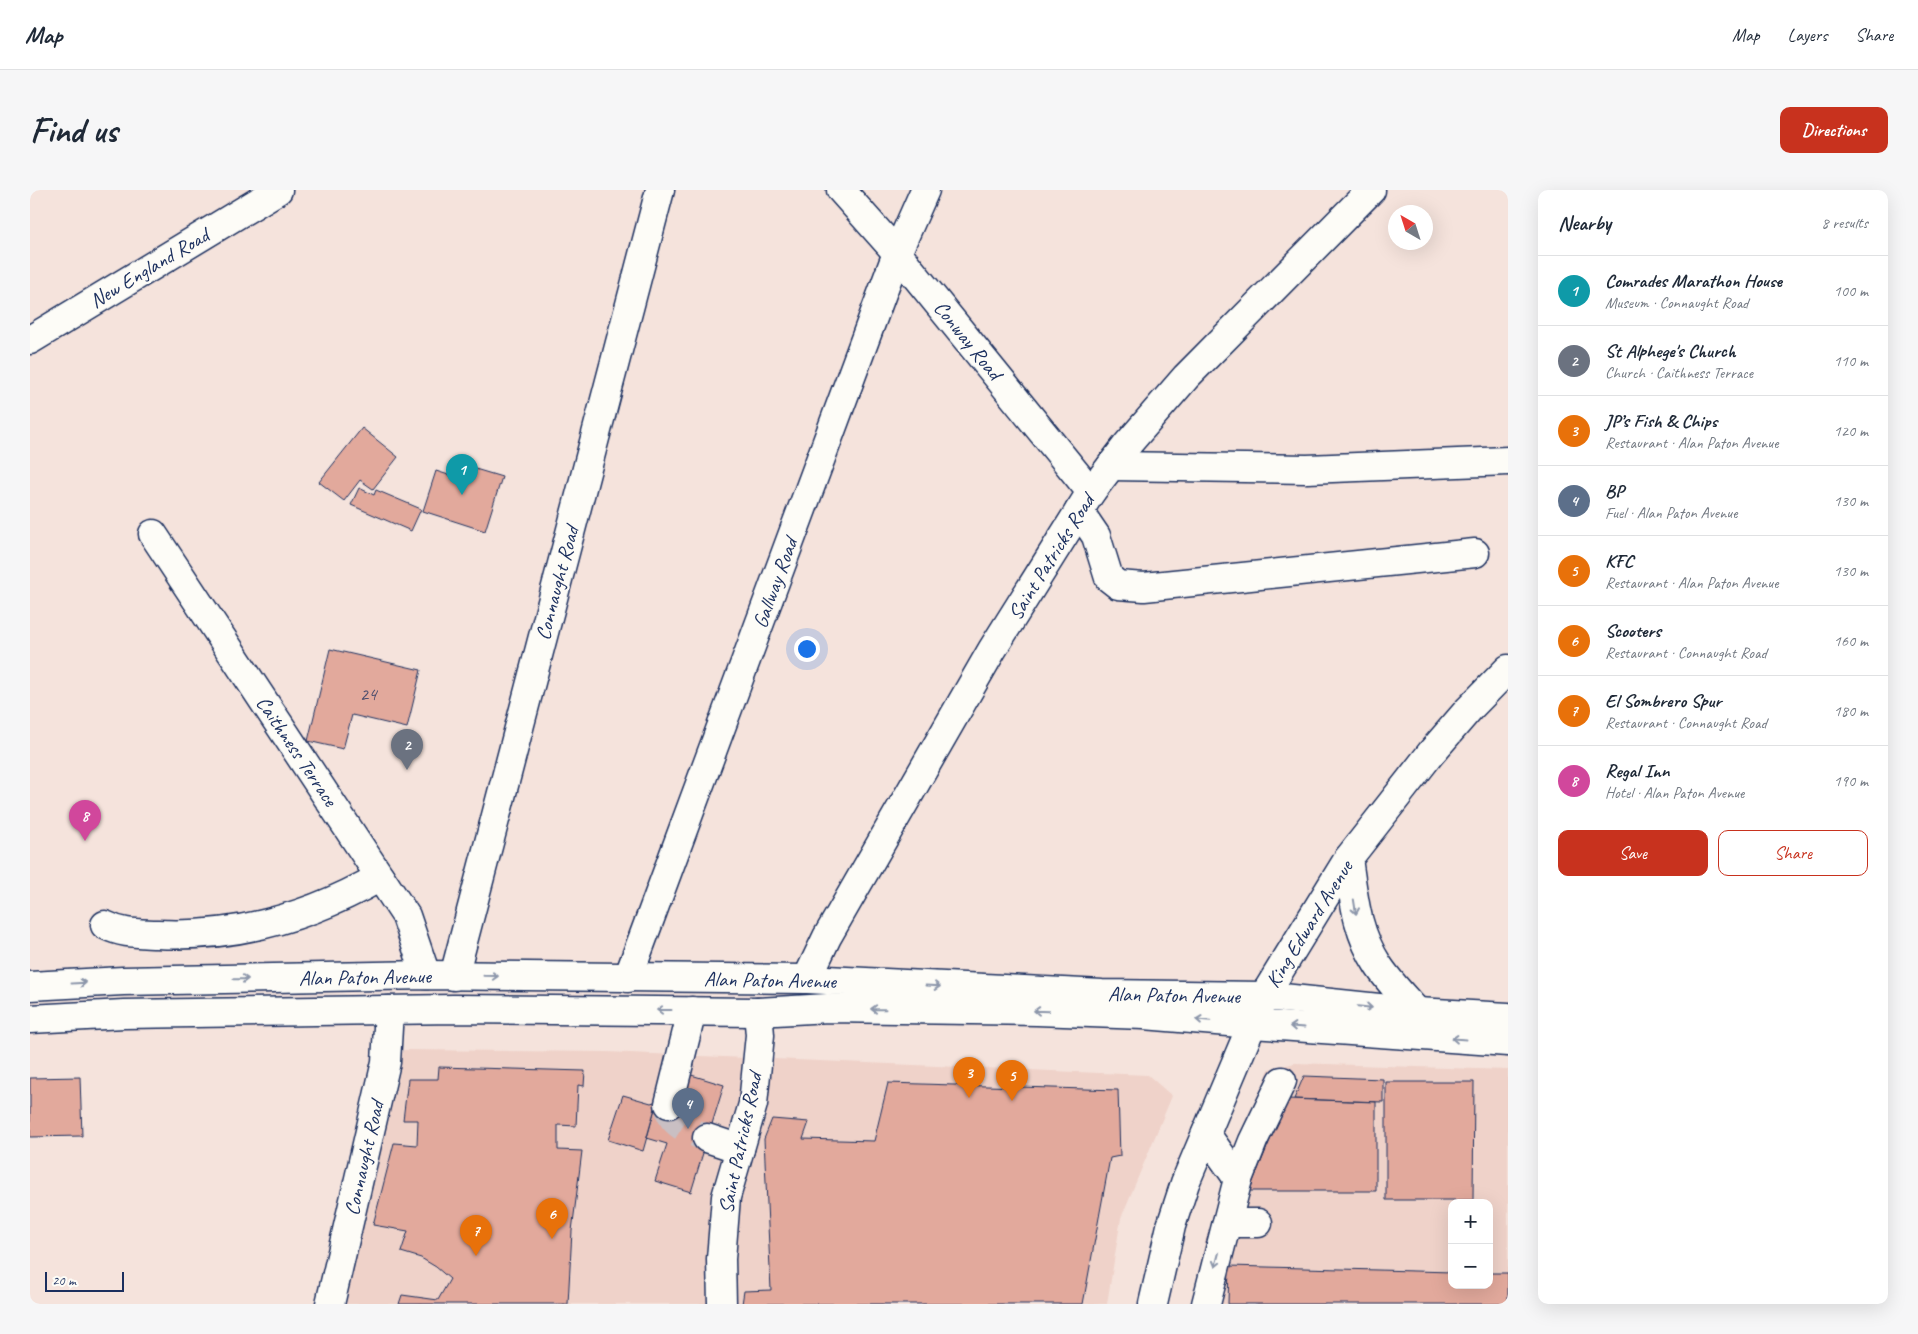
<!DOCTYPE html>
<html lang="en">
<head>
<meta charset="utf-8">
<style>
	:root { --surface:#fff; --page:#f6f6f7; --text:#1f2937; --muted:#747a83; --line:#e0e1e3; --accent:#c8321e }
	body { margin:0; font-family:Caveat,sans-serif; background:var(--page); color:var(--text) }
	.controls { position:absolute; right:15px; bottom:15px; display:grid; overflow:hidden; border-radius:10px; box-shadow:0 5px 20px #0002 }
	.controls button { width:45px; height:45px; display:grid; place-items:center; padding:0; border:0; border-bottom:1px solid var(--line); background:var(--surface); color:var(--text); font:25px sans-serif }
	.compass { position:absolute; left:1358px; top:15px; width:45px; height:45px; border-radius:50%; background:var(--surface); box-shadow:0 5px 20px #0002; rotate:321deg }
	.scale { position:absolute; left:15px; bottom:12px; width:79px; box-sizing:border-box; padding-left:5px; border:2px solid #1b2f5e; border-top:0; font-size:14px; line-height:18px; white-space:nowrap; color:#1b2f5e; -webkit-text-stroke:4px #fdfcf7; paint-order:stroke }
	.you { position:absolute; left:776px; top:458px; width:18px; height:18px; margin:-12px; border:4px solid #fff; border-radius:50%; background:#1a73e8; box-shadow:0 0 0 8px #1a73e833 }
	.badge { display:grid; place-items:center; width:32px; height:32px; border-radius:50%; background:var(--accent); color:#fff; font-size:16px; font-weight:700 }
	.pin { position:absolute; translate:-50% -41px; filter:drop-shadow(0 1px 2px #0008) }
	.pin::after { content:''; position:absolute; top:26px; width:18px; height:15px; background:inherit; clip-path:polygon(0 0,100% 0,50% 100%) }
	.list { margin:0; padding:0; list-style:none }
	h2 { display:flex; justify-content:space-between; align-items:center; height:65px; margin:0; padding:0 20px; font-size:21px }
	h2 small { font-size:16px; font-weight:400; color:var(--muted) }
	.list li { display:grid; grid-template-columns:32px 1fr auto; gap:15px; align-items:center; box-sizing:border-box; height:70px; padding:0 20px; border-top:1px solid var(--line) }
	.list b { display:block; font-size:19px; white-space:nowrap }
	.list p { margin:0; font-size:16px; white-space:nowrap; color:var(--muted) }
	.list em { font-size:16px; font-style:normal; color:var(--muted) }
	.actions { display:flex; gap:10px; padding:15px 20px }
	.actions a { flex:1; padding:11px 0; border:1px solid var(--accent); border-radius:10px; text-align:center; font-size:18px; color:var(--accent) }
	.actions .main { background:var(--accent); color:#fff }
	.map { position:relative; flex:none; width:1478px; height:1114px; overflow:hidden; border-radius:10px }
	header { display:flex; align-items:center; gap:30px; box-sizing:border-box; height:70px; padding:0 25px; background:var(--surface); border-bottom:1px solid var(--line) }
	header strong { font-size:24px }
	nav { display:flex; gap:28px; margin-inline-start:auto; font-size:18px }
	.intro { display:flex; align-items:center; justify-content:space-between; box-sizing:border-box; height:120px; padding:0 30px }
	h1 { margin:0; font-size:35px }
	.button { padding:12px 22px; border-radius:10px; background:var(--accent); color:#fff; font-size:18px; font-weight:700 }
	main { display:flex; gap:30px; padding:0 30px }
	aside { flex:1; background:var(--surface); border-radius:10px; box-shadow:0 5px 20px #0002 }
	.map>svg:first-child { display:block }
</style>
</head>
<body>
<header>
<strong>Map</strong>
<nav><a>Map</a><a>Layers</a><a>Share</a></nav>
</header>
<div class="intro"><h1>Find us</h1><a class="button">Directions</a></div>
<main>
<div class="map">
<svg width="1478" height="1114" viewBox="0 0 1478 1114">
	<rect width="100%" height="100%" fill="#f5e3dc"/>
	<filter id="ink" filterUnits="userSpaceOnUse"><feTurbulence type="fractalNoise" baseFrequency=".02" numOctaves="2"/><feDisplacementMap in="SourceGraphic" scale="10" xChannelSelector="R" yChannelSelector="G"/><feConvolveMatrix kernelMatrix="1 2 1 2 8 2 1 2 1" color-interpolation-filters="sRGB"/></filter>
	<g filter="url(#ink)">
		<g fill="#efd2c9" fill-rule="evenodd">
			<polygon points="373,860 577,862 1118,885 1142,906 1091,1028 1077,1114 310,1114"/>
			<path d="M1265,873L1478,880V1114H1161L1176,1048L1239,879ZM1422,1013H1459V1095H1422Z"/>
		</g>
		<g fill="#e2a99c" stroke="#1b2f5e">
			<polygon points="332,238 368,267 343,299 330,290 314,311 289,292"/>
			<polygon points="432,275 472,287 455,341 393,321 406,281 428,288"/>
			<polygon points="329,298 344,305 346,300 391,319 381,341 321,315"/>
			<polygon points="300,459 391,480 377,538 322,525 313,559 278,551"/>
			<polygon points="409,877 555,881 554,896 548,895 546,936 528,935 528,960 552,961 542,1041 538,1114 369,1114 372,1105 408,1110 420,1089 406,1077 391,1068 371,1062 378,1041 343,1035 364,953 387,955 388,930 373,930 378,889 408,889"/>
			<polygon points="658,884 694,895 661,1002 625,991 637,954 617,948 627,911"/>
			<polygon points="1274,886 1353,889 1353,912 1264,909"/>
			<polygon points="50,887 52,946 0,947 0,888"/>
			<polygon points="1356,892 1444,892 1443,1010 1356,1010"/>
			<polygon points="858,893 1088,900 1090,966 1080,968 1053,1114 712,1114 714,1101 741,1100 734,949 742,929 779,932 773,949 844,951"/>
			<polygon points="593,905 621,913 627,911 613,961 578,950"/>
			<polygon points="1257,909 1346,912 1346,1001 1219,1001"/>
			<polygon points="1199,1076 1422,1082 1422,1095 1459,1095 1459,1083 1478,1083 1478,1114 1198,1114"/>
		</g>
		<g fill="none" stroke-linecap="round" stroke-linejoin="round">
			<path stroke="#c9bfc3" stroke-width="28" stroke-dasharray="28 14" stroke-linecap="butt" d="M639,914C638,935 661,941 677,948"/>
			<g stroke="#1b2f5e" stroke-width="31">
				<g id="minor">
					<polyline points="811,0 867,63 1061,302"/>
					<polyline points="0,150 248,0"/>
					<polyline points="1081,276 1277,279 1478,271"/>
					<polyline points="1049,321 1066,346 1079,388 1088,395 1114,397 1445,363"/>
					<polyline points="123,344 376,726 396,785"/>
					<path d="M75,735C93,744 107,743 127,744C206,748 282,726 350,687"/>
					<polyline points="424,786 630,0"/>
					<polyline points="598,788 867,63 895,0"/>
					<polyline points="777,789 797,747 962,460 1061,302 1097,255 1156,187 1341,0"/>
					<polyline points="639,914 662,821"/>
					<polyline points="1176,944 1208,989"/>
					<polyline points="677,948 710,959"/>
					<polyline points="1197,1033 1228,1033"/>
					<polyline points="300,1114 356,872 359,820"/>
					<polyline points="692,1114 691,1069 696,1007 723,914 730,845 728,822"/>
					<polyline points="1123,1114 1141,1036 1155,993 1234,806 1318,669 1401,563 1439,519 1478,479"/>
					<polyline points="1176,1114 1208,989 1223,951 1252,891"/>
				</g>
			</g>
			<g stroke="#1b2f5e" stroke-width="31">
				<g id="major">
					<path d="M1318,669C1324,708 1326,741 1348,775C1359,792 1374,807 1387,822"/>
					<polyline points="0,796 93,791 396,785 777,789 1072,804 1234,806 1387,822 1478,827"/>
					<polyline points="0,829 94,824 424,819 728,822 798,818 1007,821 1114,825 1222,834 1478,852"/>
				</g>
			</g>
			<use href="#minor" stroke="#fdfcf7" stroke-width="28"/>
			<use href="#major" stroke="#fdfcf7" stroke-width="28"/>
		</g>
		<defs><path id="oneway-shaft" d="M-6 0H5M1.5-3L5.5 0L1.5 3" fill="none" stroke-width="1.6" stroke-linecap="round" stroke-linejoin="round" transform="scale(1.25)"/></defs>
		<g stroke="#8c96aa">
			<use href="#oneway-shaft" transform="translate(1325 717) rotate(81)"/>
			<use href="#oneway-shaft" transform="translate(461 786) rotate(1)"/>
			<use href="#oneway-shaft" transform="translate(211 789) rotate(-1)"/>
			<use href="#oneway-shaft" transform="translate(49 793) rotate(-3)"/>
			<use href="#oneway-shaft" transform="translate(903 796) rotate(3)"/>
			<use href="#oneway-shaft" transform="translate(1335 817) rotate(6)"/>
			<use href="#oneway-shaft" transform="translate(848 819) rotate(-179)"/>
			<use href="#oneway-shaft" transform="translate(634 820) rotate(-180)"/>
			<use href="#oneway-shaft" transform="translate(1011 821) rotate(-178)"/>
			<use href="#oneway-shaft" transform="translate(1173 830) rotate(-175)"/>
			<use href="#oneway-shaft" transform="translate(1267 837) rotate(-176)"/>
			<use href="#oneway-shaft" transform="translate(1429 849) rotate(-176)"/>
			<use href="#oneway-shaft" transform="translate(1187 1070) rotate(105)"/>
		</g>
	</g>
	<g text-anchor="middle" stroke-width="4.5" stroke-linejoin="round" paint-order="stroke">
		<g font-size="19" fill="#4d4e6e">
			<text x="338" y="510">24</text>
		</g>
		<g font-size="21" fill="#1b2f5e" stroke="#fdfcf7">
			<text transform="translate(119 78) rotate(-31)" y="7">New England Road</text>
			<text transform="translate(938 150) rotate(51)" y="7">Conway Road</text>
			<text transform="translate(1021 367) rotate(-58)" y="7">Saint Patricks Road</text>
			<text transform="translate(527 393) rotate(-75)" y="7">Connaught Road</text>
			<text transform="translate(745 393) rotate(-70)" y="7">Gallway Road</text>
			<text transform="translate(267 561) rotate(56)" y="7">Caithness Terrace</text>
			<text transform="translate(1279 734) rotate(-58)" y="7">King Edward Avenue</text>
			<text transform="translate(335 787) rotate(-1)" y="7">Alan Paton Avenue</text>
			<text transform="translate(740 790) rotate(1)" y="7">Alan Paton Avenue</text>
			<text transform="translate(1144 805) rotate(1)" y="7">Alan Paton Avenue</text>
			<text transform="translate(710 953) rotate(-78)" y="7">Saint Patricks Road</text>
			<text transform="translate(334 968) rotate(-77)" y="7">Connaught Road</text>
		</g>
	</g>
</svg>
<div class="controls">
<button>+</button>
<button>−</button>
</div>
<svg class="compass" viewBox="-18 -18 36 36"><path d="M0-13l5 13h-10z" fill="#e53935"/><path d="M0 13l5-13h-10z" fill="#747a83"/></svg>
<div class="scale">20 m</div>
<div class="you"></div>
<div class="pin badge" style="left:432px;top:305px;background:#0f9aa8">1</div>
<div class="pin badge" style="left:377px;top:580px;background:#6b7280">2</div>
<div class="pin badge" style="left:939px;top:908px;background:#e8710a">3</div>
<div class="pin badge" style="left:658px;top:939px;background:#5c6f8a">4</div>
<div class="pin badge" style="left:982px;top:911px;background:#e8710a">5</div>
<div class="pin badge" style="left:522px;top:1049px;background:#e8710a">6</div>
<div class="pin badge" style="left:446px;top:1066px;background:#e8710a">7</div>
<div class="pin badge" style="left:55px;top:651px;background:#d1479c">8</div>
</div>
<aside>
<h2>Nearby<small>8 results</small></h2>
<ul class="list">
<li><span class="badge" style="background:#0f9aa8">1</span><div><b>Comrades Marathon House</b><p>Museum · Connaught Road</p></div><em>100 m</em></li>
<li><span class="badge" style="background:#6b7280">2</span><div><b>St Alphege's Church</b><p>Church · Caithness Terrace</p></div><em>110 m</em></li>
<li><span class="badge" style="background:#e8710a">3</span><div><b>JP’s Fish &amp; Chips</b><p>Restaurant · Alan Paton Avenue</p></div><em>120 m</em></li>
<li><span class="badge" style="background:#5c6f8a">4</span><div><b>BP</b><p>Fuel · Alan Paton Avenue</p></div><em>130 m</em></li>
<li><span class="badge" style="background:#e8710a">5</span><div><b>KFC</b><p>Restaurant · Alan Paton Avenue</p></div><em>130 m</em></li>
<li><span class="badge" style="background:#e8710a">6</span><div><b>Scooters</b><p>Restaurant · Connaught Road</p></div><em>160 m</em></li>
<li><span class="badge" style="background:#e8710a">7</span><div><b>El Sombrero Spur</b><p>Restaurant · Connaught Road</p></div><em>180 m</em></li>
<li><span class="badge" style="background:#d1479c">8</span><div><b>Regal Inn</b><p>Hotel · Alan Paton Avenue</p></div><em>190 m</em></li>
</ul>
<div class="actions"><a class="main">Save</a><a>Share</a></div>
</aside>
</main>
</body>
</html>
